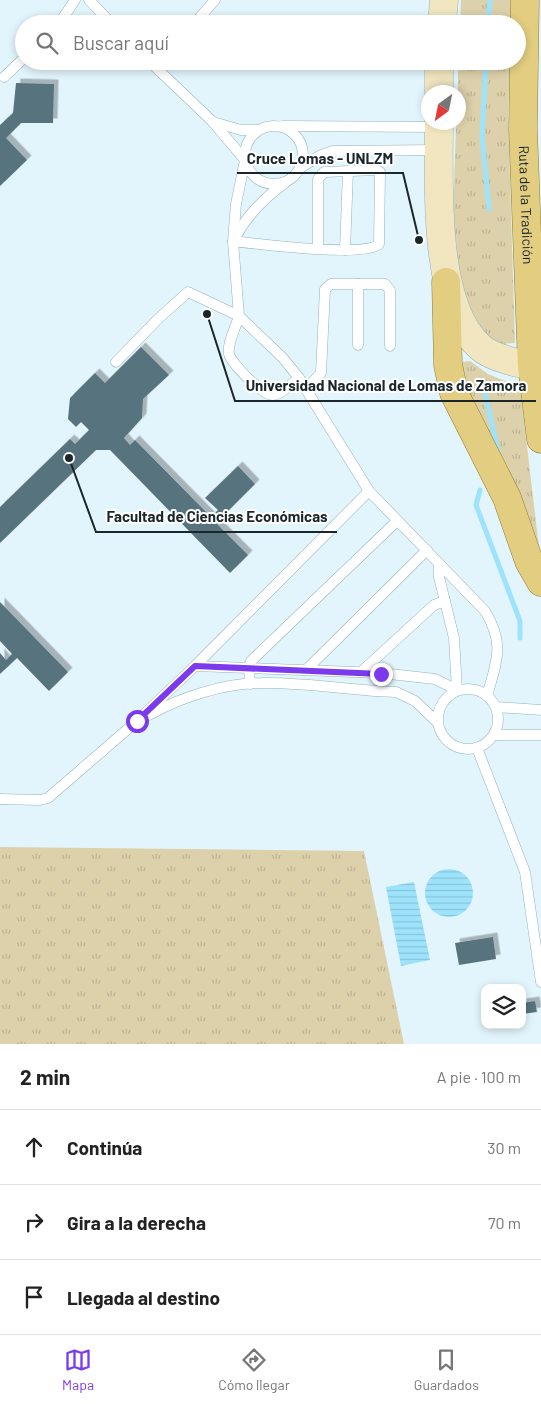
<!DOCTYPE html>
<html lang="es">
<head>
<meta charset="utf-8">
<style>
	:root { --surface:#fff; --page:#f6f6f6; --text:#222; --muted:#767676; --line:#e0e0e0; --accent:#7c3aed }
	body { margin:0; font-family:Barlow,sans-serif; background:var(--page); color:var(--text) }
	.controls { position:absolute; right:15px; bottom:15px; display:grid; overflow:hidden; border-radius:10px; box-shadow:0 2px 8px #0003 }
	.controls button { width:45px; height:45px; display:grid; place-items:center; padding:0; border:0; border-bottom:1px solid var(--line); background:var(--surface); color:var(--text); font:25px sans-serif }
	.compass { position:absolute; left:421px; top:85px; width:45px; height:45px; border-radius:50%; background:var(--surface); box-shadow:0 2px 8px #0003; rotate:213deg }
	.stop { position:absolute; width:15px; height:15px; margin:-11px; border:4px solid #7c3aed; border-radius:50%; background:#fff }
	.stop.end { background:#7c3aed; border-color:#fff; box-shadow:0 1px 5px #0008 }
	.list { margin:0; padding:0; list-style:none }
	h2 { display:flex; justify-content:space-between; align-items:center; height:65px; margin:0; padding:0 20px; font-size:21px }
	h2 small { font-size:16px; font-weight:400; color:var(--muted) }
	.list li { display:grid; grid-template-columns:32px 1fr auto; gap:15px; align-items:center; box-sizing:border-box; height:75px; padding:0 20px; border-top:1px solid var(--line) }
	.list b { display:block; font-size:19px; white-space:nowrap }
	.list em { font-size:16px; font-style:normal; color:var(--muted) }
	.icon { flex:none; width:28px; height:28px; fill:none; stroke:currentColor; stroke-width:2; stroke-linecap:round; stroke-linejoin:round }
	.map { position:relative; flex:none; width:541px; height:1044px; overflow:hidden }
	.search { position:absolute; background:var(--surface); box-shadow:0 2px 8px #0003; left:15px; right:15px; top:15px; height:55px; display:flex; align-items:center; gap:12px; box-sizing:border-box; padding:0 18px; border-radius:28px; color:var(--muted); font-size:19px }
	.sheet { height:290px; background:var(--surface) }
	nav { display:flex; justify-content:space-around; align-items:center; box-sizing:border-box; height:70px; border-top:1px solid var(--line); background:var(--surface); font-size:14px; color:var(--muted) }
	nav a { display:grid; justify-items:center; gap:2px }
	nav .on { color:var(--accent) }
	.map>svg:first-child { display:block }
</style>
</head>
<body>
<div class="map">
<svg width="541" height="1044" viewBox="0 0 541 1044">
	<defs>
		<pattern id="grass-tufts" width="24" height="20" patternUnits="userSpaceOnUse" patternTransform="scale(1.25)"><rect width="24" height="20" fill="#ddd1ac"/><path d="M3 7l-1-3M5 7V3M7 7l1-3M15 17l-1-3M17 17v-4M19 17l1-3" fill="none" stroke="#bdb394"/></pattern>
		<pattern id="water-rules" width="6" height="5" patternUnits="userSpaceOnUse" patternTransform="scale(1.25)"><rect width="6" height="5" fill="#9ee3fc"/><path d="M0 2.5h6" fill="none" stroke="#88c3d8"/></pattern>
		<filter id="shadow"><feDropShadow dx="4.5" dy="-4.5" stdDeviation="0" flood-color="#0004"/></filter>
	</defs>
	<rect width="100%" height="100%" fill="#e2f5fc"/>
	<g fill="url(#grass-tufts)">
		<polygon points="461,0 512,0 511,24 460,24"/>
		<polygon points="458,61 510,61 508,115 515,343 488,345 462,293 453,216 456,123 458,122"/>
		<polygon points="470,361 488,374 520,387 540,556 455,363"/>
		<polygon points="0,847 364,851 404,1044 0,1044"/>
	</g>
	<g fill="url(#water-rules)">
		<circle cx="449" cy="893" r="24"/>
		<polygon points="414,882 430,960 401,966 386,887"/>
	</g>
	<g fill="none" stroke-linecap="round" stroke-linejoin="round">
		<g stroke="#9ee3fc" stroke-width="5">
			<polyline points="488,24 490,0"/>
			<polyline points="486,61 482,136 489,209"/>
			<polyline points="484,389 498,451"/>
			<polyline points="480,490 476,505 520,621 520,638"/>
		</g>
	</g>
	<g fill="#57737e" filter="url(#shadow)">
		<polygon points="16,83 54,84 53,123 21,123 6,138 27,160 0,186 0,125 13,113"/>
		<polygon points="141,347 169,375 143,399 142,418 124,438 130,445 135,440 211,517 218,510 205,498 238,466 255,484 216,523 248,555 230,573 110,450 96,450 0,543 0,507 70,439 75,444 89,430 81,422 76,427 68,419 70,398 95,373 105,383"/>
		<polygon points="0,602 68,672 49,691 17,658 0,674 0,653 6,660 12,654 0,641"/>
		<polygon points="493,937 496,959 459,965 455,943"/>
		<polygon points="535,1001 537,1012 522,1014 522,1003"/>
	</g>
	<g fill="none" stroke-linecap="round" stroke-linejoin="round">
		<g stroke="#93b2bd" stroke-width="11">
			<g id="service">
				<polyline points="89,0 112,24"/>
				<polyline points="59,24 75,0"/>
				<polyline points="194,24 215,0"/>
				<path d="M149,61L212,121L245,160L236,204L233,241L239,316L283,358L299,378L369,491L485,611C505,644 497,660 487,696"/>
				<polyline points="4,77 24,58"/>
				<polyline points="213,122 241,130 258,130"/>
				<circle cx="274" cy="155" r="29"/>
				<polyline points="283,126 438,127"/>
				<polyline points="300,168 321,155 333,151 437,150"/>
				<path d="M235,238C247,215 264,198 285,183"/>
				<path d="M233,241C257,244 366,258 379,244L380,172L376,170L324,172L318,179V249"/>
				<polyline points="345,250 348,171"/>
				<polyline points="358,345 358,284"/>
				<path d="M116,362L159,318L188,292L239,316C236,327 227,343 229,354C231,363 263,396 273,395C282,394 292,383 299,378"/>
				<polyline points="306,389 321,373 325,289 331,284 385,284 390,290 390,346"/>
				<polyline points="439,563 439,577 454,638 457,690"/>
				<polyline points="195,666 381,673 435,679 457,690"/>
				<polyline points="307,669 427,550"/>
				<polyline points="361,672 434,605 445,601"/>
				<polyline points="250,684 249,667 251,661 397,521"/>
				<circle cx="468" cy="719" r="30"/>
				<polyline points="496,707 541,710"/>
				<path d="M149,715C181,697 225,683 262,683C307,682 352,691 396,692L415,701L437,722"/>
				<polyline points="494,735 541,735"/>
				<polyline points="477,748 525,872 541,982"/>
				<polyline points="0,799 40,800 48,798 137,721 195,666 369,491"/>
			</g>
		</g>
		<g stroke="#93b2bd" stroke-width="29">
			<g id="secondary">
				<polyline points="442,24 444,0"/>
				<polyline points="439,92 439,61"/>
				<path d="M439,122C439,182 432,305 480,347C492,358 525,366 541,366"/>
			</g>
		</g>
		<g stroke="#907d2c" stroke-width="29">
			<g id="primary">
				<path id="s1" d="M525,0L523,129L532,366L541,439"/>
				<polyline points="446,282 448,365 454,393 507,498 529,561 541,582"/>
			</g>
		</g>
		<use href="#service" stroke="#fff" stroke-width="10"/>
		<use href="#secondary" stroke="#f1e6c0" stroke-width="28"/>
		<use href="#primary" stroke="#e2cd81" stroke-width="28"/>
	</g>
	<g fill="none" stroke-linecap="round" stroke-linejoin="round">
		<polyline stroke="#7c3aed" stroke-width="6" points="137,721 195,666 381,674"/>
	</g>
	<g text-anchor="middle" stroke-width="4" stroke-linejoin="round" paint-order="stroke">
		<g font-size="14" fill="#1a262a" stroke="#fff">
			<text dy="5" stroke="none"><textPath href="#s1" startOffset="205">Ruta de la Tradición</textPath></text>
		</g>
	</g>
	<path fill="none" stroke="#1a262a" stroke-width="2" d="M419 240L403 173H237M207 314L235 401H536M69 458L96 532H337"/>
	<g fill="#1a262a" stroke="#fff" stroke-width="2">
		<circle cx="419" cy="240" r="5"/>
		<circle cx="207" cy="314" r="5"/>
		<circle cx="69" cy="458" r="5"/>
	</g>
	<g font-size="15" text-anchor="middle" font-weight="bold" fill="#1a262a" stroke="#fff" stroke-width="4" stroke-linejoin="round" paint-order="stroke">
		<text x="320" y="164">Cruce Lomas - UNLZM</text>
		<text x="386" y="391">Universidad Nacional de Lomas de Zamora</text>
		<text x="217" y="522">Facultad de Ciencias Económicas</text>
	</g>
</svg>
<div class="controls">
<button><svg class="icon" aria-label="layers" viewBox="0 0 24 24"><path d="M12 4l9 5-9 5-9-5zM3 14l9 5 9-5"/></svg></button>
</div>
<svg class="compass" viewBox="-18 -18 36 36"><path d="M0-13l5 13h-10z" fill="#e53935"/><path d="M0 13l5-13h-10z" fill="#767676"/></svg>
<div class="stop" style="left:137px;top:721px"></div>
<div class="stop end" style="left:381px;top:674px"></div>
<div class="search"><svg class="icon" aria-label="search" viewBox="0 0 24 24"><circle cx="10" cy="10" r="6"/><path d="M15 15l6 6"/></svg>Buscar aquí</div>
</div>
<section class="sheet">
<h2>2 min<small>A pie · 100 m</small></h2>
<ul class="list">
<li><svg class="icon" aria-label="ahead" viewBox="0 0 24 24"><path d="M12 20V5M6 11l6-6 6 6"/></svg><div><b>Continúa</b></div><em>30 m</em></li>
<li><svg class="icon" aria-label="right" viewBox="0 0 24 24"><path d="M7 20v-9h11M14 6l5 5-5 5"/></svg><div><b>Gira a la derecha</b></div><em>70 m</em></li>
<li><svg class="icon" aria-label="arrive" viewBox="0 0 24 24"><path d="M6 21V4h12l-3 4 3 4H6"/></svg><div><b>Llegada al destino</b></div></li>
</ul>
</section>
<nav>
<a class="on"><svg class="icon" aria-label="map" viewBox="0 0 24 24"><path d="M3 6l6-2 6 2 6-2v14l-6 2-6-2-6 2zM9 4v14M15 6v14"/></svg>Mapa</a>
<a><svg class="icon" aria-label="directions" viewBox="0 0 24 24"><path d="M12 3l9 9-9 9-9-9zM9 14v-3h6M13 9l2 2-2 2"/></svg>Cómo llegar</a>
<a><svg class="icon" aria-label="saved" viewBox="0 0 24 24"><path d="M7 4h10v16l-5-4-5 4z"/></svg>Guardados</a>
</nav>
</body>
</html>
